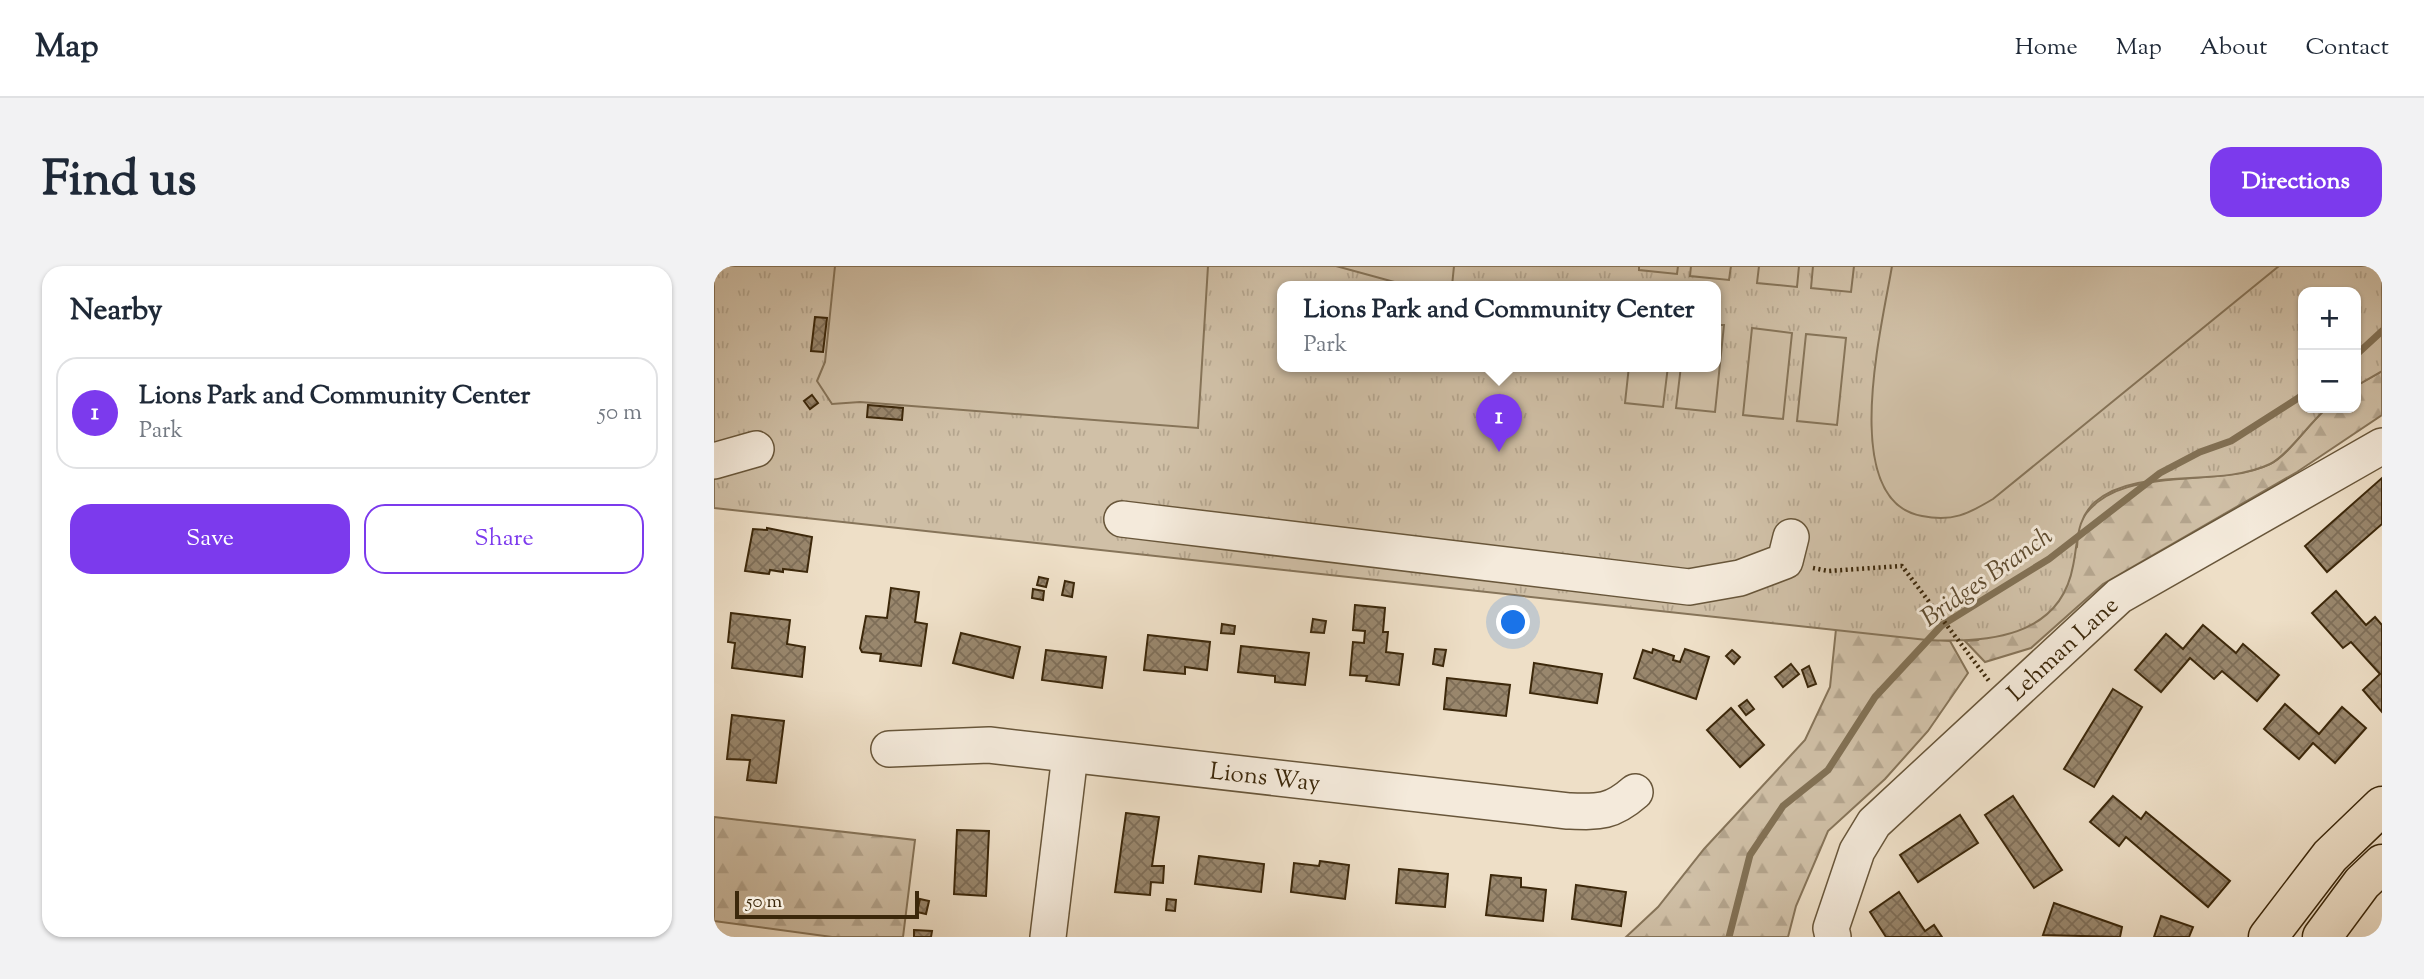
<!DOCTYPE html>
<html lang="en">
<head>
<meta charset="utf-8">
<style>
	:root { --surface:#fff; --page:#f2f2f3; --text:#1f2937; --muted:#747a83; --line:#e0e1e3; --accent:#7c3aed }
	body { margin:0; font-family:"Sorts Mill Goudy",serif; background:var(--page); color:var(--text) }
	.controls { position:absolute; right:21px; top:21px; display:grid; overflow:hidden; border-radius:14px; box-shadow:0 2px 5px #0004 }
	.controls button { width:63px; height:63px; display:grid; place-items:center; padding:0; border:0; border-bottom:2px solid var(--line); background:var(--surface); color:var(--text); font:35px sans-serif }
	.scale { position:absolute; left:21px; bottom:18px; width:184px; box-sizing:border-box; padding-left:7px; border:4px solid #3c280b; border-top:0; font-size:19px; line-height:24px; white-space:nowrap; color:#3c280b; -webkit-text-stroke:5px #f4eadb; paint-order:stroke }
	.you { position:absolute; left:800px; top:357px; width:24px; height:24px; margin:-18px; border:5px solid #fff; border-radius:50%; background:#1a73e8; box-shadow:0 0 0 10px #1a73e833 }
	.badge { display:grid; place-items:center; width:46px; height:46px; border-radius:50%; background:var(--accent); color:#fff; font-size:23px; font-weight:700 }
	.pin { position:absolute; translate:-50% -58px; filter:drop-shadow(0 2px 4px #0008) }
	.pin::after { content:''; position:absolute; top:37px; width:24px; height:21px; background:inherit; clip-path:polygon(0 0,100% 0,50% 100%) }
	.popup { position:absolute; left:563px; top:15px; width:444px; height:91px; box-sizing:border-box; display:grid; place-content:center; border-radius:14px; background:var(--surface); filter:drop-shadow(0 2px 5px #0005); font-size:23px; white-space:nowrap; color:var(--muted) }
	.popup b { font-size:26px; color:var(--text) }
	.popup::after { content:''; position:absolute; left:50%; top:100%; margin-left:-14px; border:14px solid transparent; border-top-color:var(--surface) }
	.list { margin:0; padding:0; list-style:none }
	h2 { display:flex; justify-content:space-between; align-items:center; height:91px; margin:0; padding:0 28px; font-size:30px }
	h2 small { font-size:23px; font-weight:400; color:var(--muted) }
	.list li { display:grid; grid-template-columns:46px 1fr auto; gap:21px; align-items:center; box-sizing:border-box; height:112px; margin:0 14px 14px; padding:0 14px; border:2px solid var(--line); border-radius:21px }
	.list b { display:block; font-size:26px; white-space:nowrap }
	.list p { margin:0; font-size:23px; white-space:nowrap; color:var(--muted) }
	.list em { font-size:23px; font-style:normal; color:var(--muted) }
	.actions { display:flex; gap:14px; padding:21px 28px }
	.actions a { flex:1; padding:16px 0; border:2px solid var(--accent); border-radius:21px; text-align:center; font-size:24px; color:var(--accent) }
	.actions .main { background:var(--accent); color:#fff }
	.map { position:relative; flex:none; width:1668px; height:671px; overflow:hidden; border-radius:21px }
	header { display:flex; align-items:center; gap:42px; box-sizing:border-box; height:98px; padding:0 35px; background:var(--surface); border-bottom:2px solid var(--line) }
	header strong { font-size:33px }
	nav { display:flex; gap:38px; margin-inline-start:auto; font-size:24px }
	.intro { display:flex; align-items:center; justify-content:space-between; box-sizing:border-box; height:168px; padding:0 42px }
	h1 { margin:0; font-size:49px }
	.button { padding:18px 32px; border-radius:21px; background:var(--accent); color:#fff; font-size:24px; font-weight:700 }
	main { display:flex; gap:42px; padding:0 42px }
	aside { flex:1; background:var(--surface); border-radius:21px; box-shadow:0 2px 5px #0004 }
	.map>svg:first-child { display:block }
</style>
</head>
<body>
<header>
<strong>Map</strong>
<nav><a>Home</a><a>Map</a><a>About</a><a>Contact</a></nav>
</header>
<div class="intro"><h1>Find us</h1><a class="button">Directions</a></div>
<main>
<aside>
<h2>Nearby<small></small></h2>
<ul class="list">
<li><span class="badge">1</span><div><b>Lions Park and Community Center</b><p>Park</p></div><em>50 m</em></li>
</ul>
<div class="actions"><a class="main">Save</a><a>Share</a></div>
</aside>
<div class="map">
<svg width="1668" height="671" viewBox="0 0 1668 671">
	<defs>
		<pattern id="forest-firs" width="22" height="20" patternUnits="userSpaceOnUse" patternTransform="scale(1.75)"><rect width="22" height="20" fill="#d0c0a7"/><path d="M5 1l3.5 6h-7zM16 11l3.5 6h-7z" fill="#b4a58e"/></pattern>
		<pattern id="park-tufts" width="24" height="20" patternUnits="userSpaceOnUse" patternTransform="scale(1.75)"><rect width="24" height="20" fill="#d0c0a7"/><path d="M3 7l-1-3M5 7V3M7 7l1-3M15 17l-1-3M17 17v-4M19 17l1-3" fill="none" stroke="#b4a58e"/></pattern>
		<pattern id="building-cross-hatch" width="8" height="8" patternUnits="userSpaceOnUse" patternTransform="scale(1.75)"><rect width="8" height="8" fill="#99876d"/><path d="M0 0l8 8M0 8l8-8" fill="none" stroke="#7e6e58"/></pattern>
	</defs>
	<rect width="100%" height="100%" fill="#eedfc7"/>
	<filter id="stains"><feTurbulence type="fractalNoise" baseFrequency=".00286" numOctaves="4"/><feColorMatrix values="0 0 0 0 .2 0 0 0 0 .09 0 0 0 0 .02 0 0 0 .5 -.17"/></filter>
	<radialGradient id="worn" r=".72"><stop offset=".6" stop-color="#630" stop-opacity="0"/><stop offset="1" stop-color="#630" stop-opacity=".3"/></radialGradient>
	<g fill="url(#forest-firs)" stroke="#867459" stroke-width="2">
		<path d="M1668,105V149L1583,206L1389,318L1317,382L1271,396L1251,375L1264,374L1363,281C1364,273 1363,261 1367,255C1401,196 1500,224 1556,198C1574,190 1596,156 1613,142H1642V120Z"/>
		<polygon points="1122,363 1236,375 1254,407 1214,465 1171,513 1114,565 1082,640 1074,671 912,671 944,641 990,583 1091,474 1116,421"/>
		<polygon points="0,551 201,574 189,671 118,671 0,655"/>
	</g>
	<path fill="url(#park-tufts)" stroke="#867459" stroke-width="2" fill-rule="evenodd" d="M0,0H1668V105L1642,120V26H1589V142H1613C1596,156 1574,189 1556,198C1504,223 1424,199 1381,236C1362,253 1364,276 1359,300C1346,372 1272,377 1213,374L0,242ZM568,20H1002V100H568Z"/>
	<g fill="#d0c0a7" stroke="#867459" stroke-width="2">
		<polygon points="121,0 494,0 484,162 146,136 118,138 103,115 111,96"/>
		<polygon points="622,0 740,0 738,20 695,20"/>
		<polygon points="925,0 964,0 963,8 925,4"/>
		<polygon points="977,0 1017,0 1015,14 976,10"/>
		<polygon points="1045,0 1085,0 1083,21 1043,17"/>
		<polygon points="1099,0 1140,0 1137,26 1097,22"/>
		<path d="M1178,0H1565L1279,233C1254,248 1239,256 1208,250C1123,235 1169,56 1178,0Z"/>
		<polygon points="1002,59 1010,59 1001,146 962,142 967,100 1002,100"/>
		<polygon points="1038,62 1078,67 1069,153 1029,149"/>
		<polygon points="1092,68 1132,72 1123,159 1083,155"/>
		<polygon points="915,100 954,100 949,141 911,137"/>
	</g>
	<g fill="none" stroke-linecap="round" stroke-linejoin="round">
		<g stroke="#827155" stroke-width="7">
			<polyline points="1642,89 1668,65"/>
			<polyline points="1015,671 1036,589 1069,540 1114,504 1161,431 1228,359 1335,293 1446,207 1486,186 1517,175 1589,129"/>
		</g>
	</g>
	<g fill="url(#building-cross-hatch)" stroke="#3c280b" stroke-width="2">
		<polygon points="101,51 113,52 109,86 97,85"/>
		<polygon points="98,129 104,137 96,143 90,135"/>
		<polygon points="154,139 189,142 188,154 153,151"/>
		<polygon points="1668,212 1668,258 1613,306 1591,280"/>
		<polygon points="53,262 98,271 93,306 69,303 69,306 56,304 55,308 31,305 39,263 53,264"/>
		<polygon points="325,311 334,313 332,321 323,319"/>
		<polygon points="351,315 360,317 358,331 348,329"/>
		<polygon points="177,322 205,326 201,356 213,358 207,400 166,395 167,388 148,386 146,382 152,350 173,352"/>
		<polygon points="319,323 330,325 329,334 318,332"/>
		<polygon points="1622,325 1652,359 1661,351 1668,359 1668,446 1649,424 1666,408 1637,376 1629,382 1598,347"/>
		<polygon points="641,339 671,342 669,366 674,366 672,386 689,388 685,419 652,415 653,410 636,409 639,376 650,377 651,365 639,364"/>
		<polygon points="17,347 76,354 73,378 91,381 88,411 18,402 21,377 14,376"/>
		<polygon points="599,353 612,355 610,367 597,366"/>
		<polygon points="508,358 521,360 520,368 507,367"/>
		<polygon points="1489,359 1522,387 1529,378 1565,409 1543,435 1508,405 1500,413 1476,392 1447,426 1421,404 1452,368 1469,383"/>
		<polygon points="247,367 306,381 299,412 239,397"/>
		<polygon points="434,369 496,376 493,404 471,401 471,408 430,404"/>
		<polygon points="527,380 595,387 591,419 561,416 561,410 524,406"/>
		<polygon points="721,383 732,384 729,400 719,398"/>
		<polygon points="939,383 960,390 959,394 966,396 971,383 995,391 982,433 920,412 929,384 938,387"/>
		<polygon points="332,384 392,391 388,422 328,414"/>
		<polygon points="1018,384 1026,391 1020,398 1012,390"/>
		<polygon points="820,397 888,408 883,437 816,427"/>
		<polygon points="1077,398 1085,408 1069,421 1061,411"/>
		<polygon points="1095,400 1102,418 1094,421 1088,404"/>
		<polygon points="733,412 796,419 792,450 730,443"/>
		<polygon points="1399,423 1428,441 1380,521 1350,503"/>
		<polygon points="1033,434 1040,443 1032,449 1025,440"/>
		<polygon points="1571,438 1605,468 1628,441 1652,462 1621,497 1599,477 1585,493 1550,463"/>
		<polygon points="1017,442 1050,479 1026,501 993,464"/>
		<polygon points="18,449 70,455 62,517 33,514 36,494 13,493"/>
		<polygon points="1299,530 1348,604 1320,622 1271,549"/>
		<polygon points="1399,530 1427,553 1432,546 1516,615 1494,641 1412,571 1405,580 1376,556"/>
		<polygon points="412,547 445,551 438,600 450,600 449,617 437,616 436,629 401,626"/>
		<polygon points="1246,549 1264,577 1204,616 1186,589"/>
		<polygon points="243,564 275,565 272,630 240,628"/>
		<polygon points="485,590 550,598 547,626 481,618"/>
		<polygon points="606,595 635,599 631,633 577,626 580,597 605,600"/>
		<polygon points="685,603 734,608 731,641 682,637"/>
		<polygon points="777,609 807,612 807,621 832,624 829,655 772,649"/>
		<polygon points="862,619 912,626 907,660 858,653"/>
		<polygon points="1185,626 1211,665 1220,659 1228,671 1172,671 1156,646"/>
		<polygon points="206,633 215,635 212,648 203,646"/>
		<polygon points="453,633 462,634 461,645 452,644"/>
		<polygon points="1340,637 1408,661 1406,671 1329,669"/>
		<polygon points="1447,650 1479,661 1475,671 1440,671"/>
		<polygon points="200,664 218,665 217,671 200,671"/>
	</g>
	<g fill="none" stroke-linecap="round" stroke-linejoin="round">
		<g stroke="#68563a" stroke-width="38">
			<g id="minor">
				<polyline points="0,195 42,183"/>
				<polyline points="408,253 975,321 1026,312 1071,295 1077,271"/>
				<path id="s1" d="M175,483L275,479L854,545C885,546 897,547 921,526"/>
				<polyline points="334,671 356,489"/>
				<path id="s2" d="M1119,671L1117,662L1143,585L1160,557L1405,330L1668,180"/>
			</g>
		</g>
		<g stroke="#3c280b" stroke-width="41">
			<g id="major">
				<polyline points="1554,671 1616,590 1668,540"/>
				<polyline points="1608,671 1648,617 1668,598"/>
			</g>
		</g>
		<polyline stroke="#3c280b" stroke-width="4.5" stroke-dasharray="2 3.5" stroke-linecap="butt" points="1099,302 1114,305 1188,300 1275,415"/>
		<use href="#minor" stroke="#f4eadb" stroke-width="35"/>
		<use href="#major" stroke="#eedfc7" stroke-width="38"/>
	</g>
	<g text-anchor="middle" stroke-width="6" stroke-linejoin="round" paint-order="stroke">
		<g font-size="24" fill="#3c280b" stroke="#f4eadb">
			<text dy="8" stroke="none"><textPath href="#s2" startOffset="380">Lehman Lane</textPath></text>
			<text dy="8" stroke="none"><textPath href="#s1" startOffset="378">Lions Way</textPath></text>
		</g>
		<g font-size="26" font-style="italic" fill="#5f4c30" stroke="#f4eadb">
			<text transform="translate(1272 310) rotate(-35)" y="9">Bridges Branch</text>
		</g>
	</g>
	<rect width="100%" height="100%" filter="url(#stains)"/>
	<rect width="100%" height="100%" fill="url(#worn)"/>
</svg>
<div class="controls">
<button>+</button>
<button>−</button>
</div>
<div class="scale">50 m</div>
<div class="you"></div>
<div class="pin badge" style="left:785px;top:186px">1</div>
<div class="popup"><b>Lions Park and Community Center</b>Park</div>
</div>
</main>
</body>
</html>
